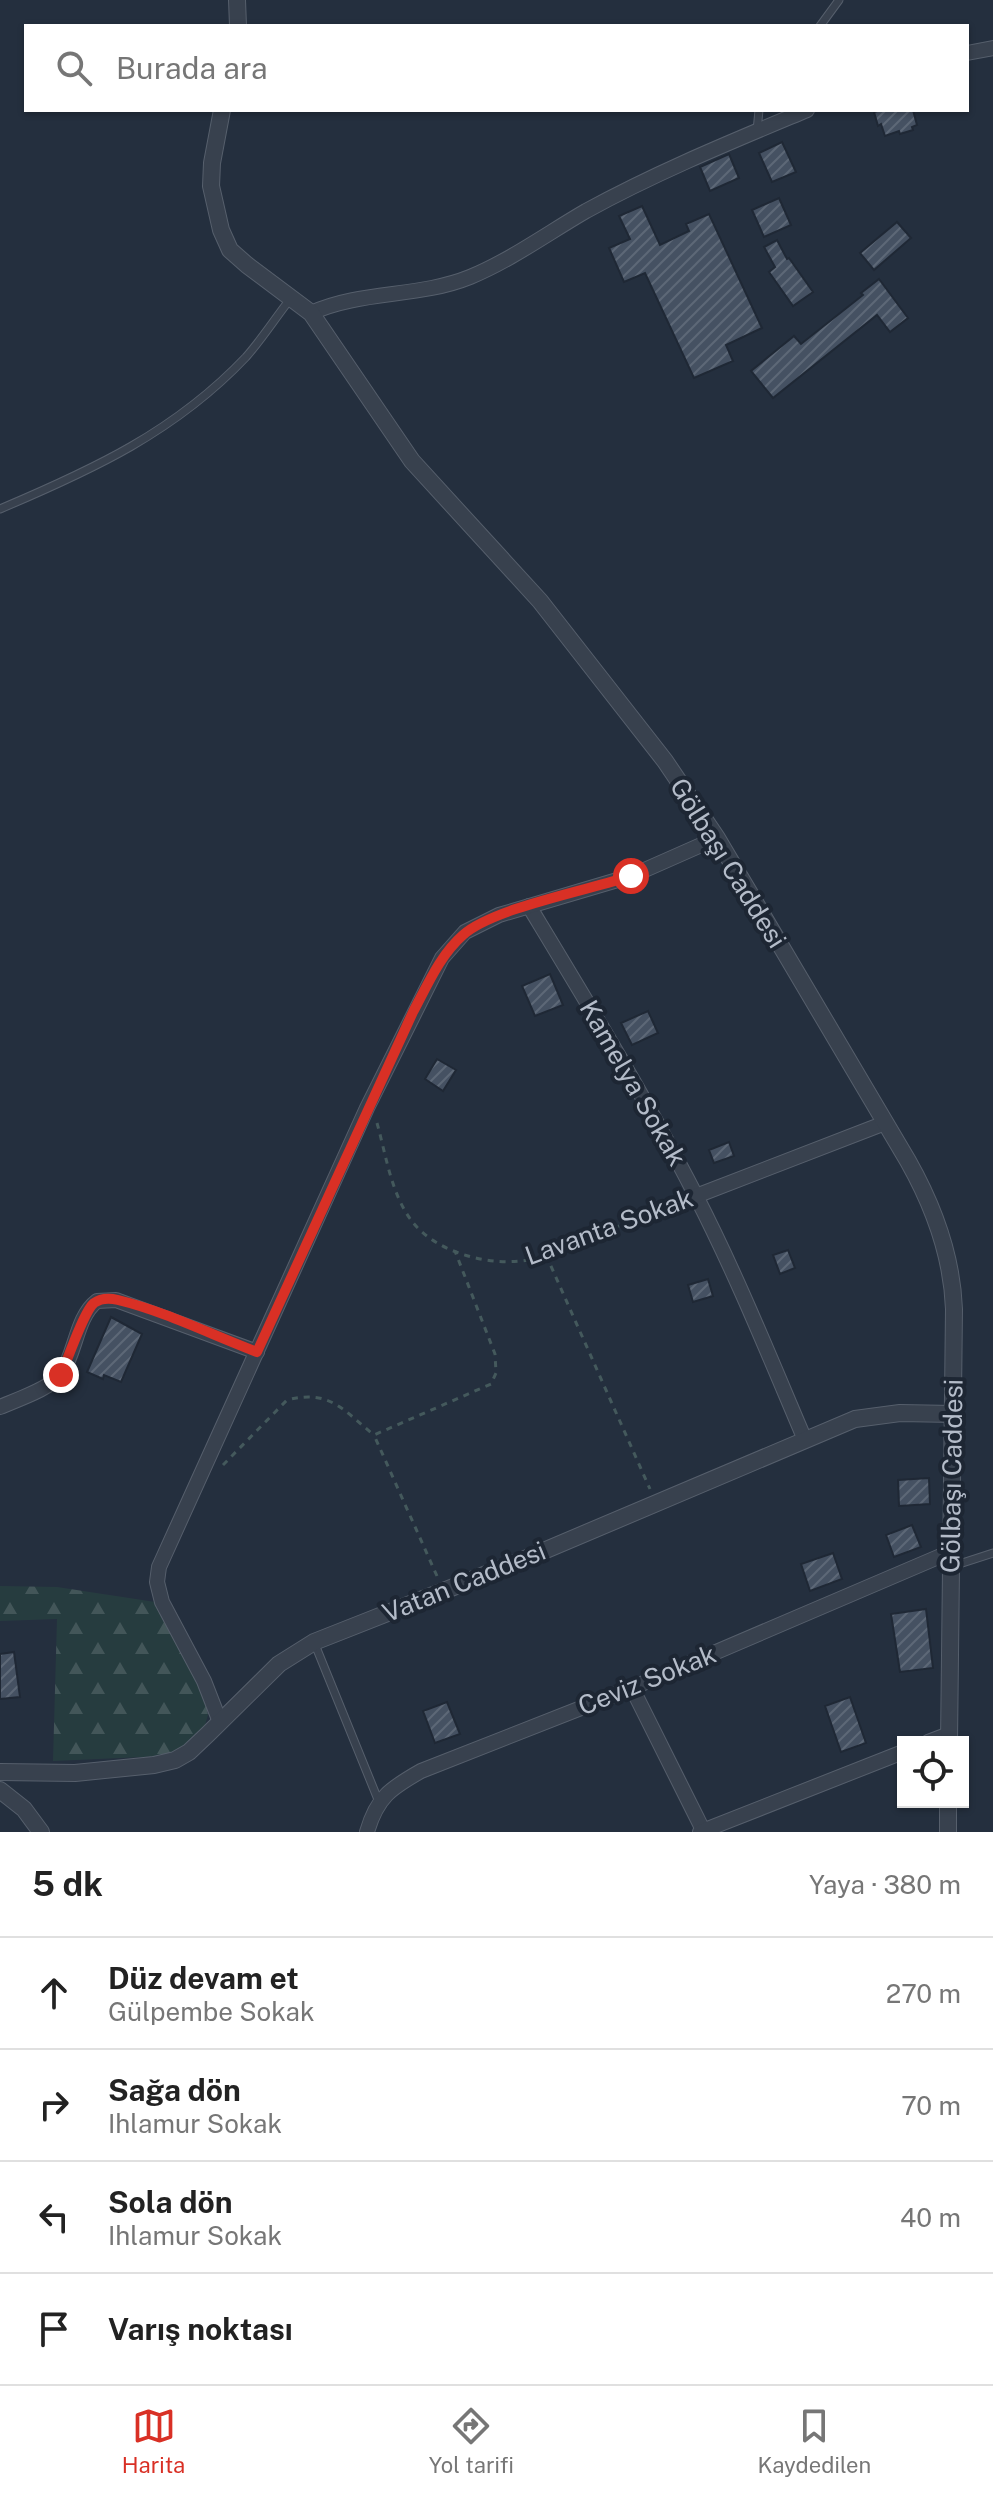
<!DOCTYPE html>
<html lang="tr">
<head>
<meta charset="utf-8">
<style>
	:root { --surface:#fff; --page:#f6f6f6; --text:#222; --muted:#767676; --line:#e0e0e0; --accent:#d93025 }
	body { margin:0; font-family:"Public Sans",sans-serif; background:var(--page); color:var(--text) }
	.controls { position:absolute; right:24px; bottom:24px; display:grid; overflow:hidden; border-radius:0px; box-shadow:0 2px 6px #0004 }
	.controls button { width:72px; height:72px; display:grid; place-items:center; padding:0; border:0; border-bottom:2px solid var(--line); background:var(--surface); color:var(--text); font:40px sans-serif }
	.stop { position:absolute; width:24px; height:24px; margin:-18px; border:6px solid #d93025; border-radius:50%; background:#fff }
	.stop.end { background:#d93025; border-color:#fff; box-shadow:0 2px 8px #0008 }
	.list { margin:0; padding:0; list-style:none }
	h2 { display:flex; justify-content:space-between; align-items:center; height:104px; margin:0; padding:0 32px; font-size:34px }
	h2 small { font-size:26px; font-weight:400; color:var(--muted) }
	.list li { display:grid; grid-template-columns:52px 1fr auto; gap:24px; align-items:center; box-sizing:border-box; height:112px; padding:0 32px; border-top:2px solid var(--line) }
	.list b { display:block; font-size:30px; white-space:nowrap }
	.list p { margin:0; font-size:26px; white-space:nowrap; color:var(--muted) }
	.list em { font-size:26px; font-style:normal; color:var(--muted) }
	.icon { flex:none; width:44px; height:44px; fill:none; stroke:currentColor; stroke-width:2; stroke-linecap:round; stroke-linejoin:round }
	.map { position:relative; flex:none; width:993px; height:1832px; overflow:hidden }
	.search { position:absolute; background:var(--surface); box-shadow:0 2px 6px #0004; left:24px; right:24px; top:24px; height:88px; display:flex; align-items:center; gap:20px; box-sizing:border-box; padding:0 28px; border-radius:0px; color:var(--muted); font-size:30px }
	.sheet { height:552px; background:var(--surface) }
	nav { display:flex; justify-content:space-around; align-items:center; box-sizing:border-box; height:112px; border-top:2px solid var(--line); background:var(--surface); font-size:22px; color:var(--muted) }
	nav a { display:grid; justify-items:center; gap:4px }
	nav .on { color:var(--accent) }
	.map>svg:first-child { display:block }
</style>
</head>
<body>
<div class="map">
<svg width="993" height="1832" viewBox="0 0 993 1832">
	<defs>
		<pattern id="forest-firs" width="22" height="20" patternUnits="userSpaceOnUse" patternTransform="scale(2)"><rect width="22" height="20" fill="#263c3f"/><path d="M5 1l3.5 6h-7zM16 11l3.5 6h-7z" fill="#435659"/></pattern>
		<pattern id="building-hatch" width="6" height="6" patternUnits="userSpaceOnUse" patternTransform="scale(2)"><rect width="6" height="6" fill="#455162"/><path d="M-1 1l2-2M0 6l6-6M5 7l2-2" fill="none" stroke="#5d6877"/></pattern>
	</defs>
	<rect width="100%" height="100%" fill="#242f3e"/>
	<polygon fill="url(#forest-firs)" points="0,1586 57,1587 155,1602 205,1696 208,1715 204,1728 184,1746 165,1756 53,1761 57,1619 0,1621"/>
	<g fill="url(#building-hatch)" stroke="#1f2835" stroke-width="2">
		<polygon points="881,110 913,110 917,125 912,127 913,130 900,134 899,131 885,136 881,124 878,126 874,112"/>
		<polygon points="782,142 796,172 772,182 759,153"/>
		<polygon points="729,154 739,178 710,191 700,167"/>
		<polygon points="779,198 791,225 764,237 752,210"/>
		<polygon points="642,206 660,245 689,231 686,224 709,214 762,328 726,345 733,361 694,378 645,273 624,282 609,248 630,239 619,216"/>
		<polygon points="897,222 911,238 874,270 860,253"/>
		<polygon points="777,240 787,259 789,258 813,292 793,306 769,272 775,267 764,247"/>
		<polygon points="879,279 908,318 890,332 877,315 773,398 751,371 794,336 801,344 863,295 861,293"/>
		<polygon points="550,974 563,1005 535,1016 522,986"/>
		<polygon points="648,1011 658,1033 632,1045 621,1023"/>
		<polygon points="437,1059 456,1070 443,1091 425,1079"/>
		<polygon points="729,1142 734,1156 714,1163 709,1150"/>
		<polygon points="788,1250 795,1268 780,1274 773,1255"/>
		<polygon points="708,1279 713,1296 693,1302 688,1285"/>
		<polygon points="111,1317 142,1334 121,1382 104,1375 103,1379 87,1372"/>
		<polygon points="929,1478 930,1504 899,1506 898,1480"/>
		<polygon points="912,1525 921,1547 894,1557 886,1535"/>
		<polygon points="833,1553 842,1579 810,1591 801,1564"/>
		<polygon points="926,1609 933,1668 900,1672 891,1614"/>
		<polygon points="14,1652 20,1697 0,1699 0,1654"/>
		<polygon points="850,1697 866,1743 841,1752 825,1706"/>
		<polygon points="447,1702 460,1734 435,1743 423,1711"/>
	</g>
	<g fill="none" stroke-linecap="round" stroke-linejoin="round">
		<g stroke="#565f6c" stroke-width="9">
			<g id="service">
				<polyline points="820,26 839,0"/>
				<polyline points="757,131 759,110"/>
				<path d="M0,509C92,470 175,432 246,357C262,339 276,317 291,298"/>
				<polyline points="953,1566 993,1553"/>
				<polyline points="314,1642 379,1802"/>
			</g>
		</g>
		<g stroke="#565f6c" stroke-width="16">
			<g id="minor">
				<polyline points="967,53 993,48"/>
				<path d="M311,313C362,290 418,298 470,277C511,260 548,233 586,211C657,172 733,141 807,110"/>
				<path d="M529,906C587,1002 645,1097 696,1196C737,1276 770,1358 805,1440"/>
				<polyline points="696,1196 885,1123"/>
				<path d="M0,1407C16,1400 52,1388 61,1374C76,1353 76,1317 97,1301L116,1300L257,1352"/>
				<polyline points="632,1688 704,1832"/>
				<polyline points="220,1722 204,1681 162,1602 157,1582 159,1567 367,1108 442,958 465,932 499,915 631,876 717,838"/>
				<polyline points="928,1742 949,1734"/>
				<path d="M367,1832C377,1797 391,1788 421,1771L632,1688L950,1552"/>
				<polyline points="700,1832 903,1752"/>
			</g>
		</g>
		<g stroke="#565f6c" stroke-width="18">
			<g id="tertiary">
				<polyline points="237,0 238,26"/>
				<path d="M222,110L212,163L211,186L221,230L230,250L247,265L311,313L412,461L540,601L665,761L717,838L908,1161C934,1207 952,1255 954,1309L949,1742"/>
				<polyline points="0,1772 75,1773 154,1765 175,1760 189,1752 208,1734 279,1664 314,1642 527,1558 855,1419 900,1413 953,1414"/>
				<polyline points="0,1790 24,1809 41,1832"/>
				<polyline points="948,1832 948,1802"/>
			</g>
		</g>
		<g stroke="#44595c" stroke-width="3" stroke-dasharray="6 6" stroke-linecap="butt">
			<path d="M377,1123C386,1155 391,1193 411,1220C436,1254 494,1268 533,1259C551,1254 568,1246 585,1239C617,1227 649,1214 681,1201"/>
			<polyline points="546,1255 650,1489"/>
			<path d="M223,1465L287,1400C330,1389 343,1410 374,1435"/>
			<polyline points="437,1576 374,1435 491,1384 496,1373 495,1354 455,1251"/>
		</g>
		<use href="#service" stroke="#38414e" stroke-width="7"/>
		<use href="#minor" stroke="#38414e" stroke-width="14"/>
		<use href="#tertiary" stroke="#38414e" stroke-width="16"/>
	</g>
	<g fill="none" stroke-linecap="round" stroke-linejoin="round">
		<path stroke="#d93025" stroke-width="10" d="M61,1375C67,1361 84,1311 94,1303C101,1298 110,1298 118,1300C164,1311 212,1335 257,1352L413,1012C427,986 440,955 463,935C493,908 589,890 631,876"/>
	</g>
	<g text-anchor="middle" stroke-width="8" stroke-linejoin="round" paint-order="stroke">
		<g font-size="26" fill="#b4bcc9" stroke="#1d2633">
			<text transform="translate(728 863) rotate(58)" y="9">Gölbaşı Caddesi</text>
			<text transform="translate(633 1083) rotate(60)" y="9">Kamelya Sokak</text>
			<text transform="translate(609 1227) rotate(-20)" y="9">Lavanta Sokak</text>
			<text transform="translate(952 1476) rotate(-89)" y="9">Gölbaşı Caddesi</text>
			<text transform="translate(464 1582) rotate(-22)" y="9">Vatan Caddesi</text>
			<text transform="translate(647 1680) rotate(-22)" y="9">Ceviz Sokak</text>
		</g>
	</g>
</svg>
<div class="controls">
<button><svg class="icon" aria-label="locate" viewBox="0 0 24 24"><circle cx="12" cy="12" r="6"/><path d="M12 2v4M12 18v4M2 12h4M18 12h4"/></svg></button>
</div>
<div class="stop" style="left:631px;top:876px"></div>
<div class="stop end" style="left:61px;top:1375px"></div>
<div class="search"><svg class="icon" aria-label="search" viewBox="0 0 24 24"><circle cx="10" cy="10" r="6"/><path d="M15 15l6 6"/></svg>Burada ara</div>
</div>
<section class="sheet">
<h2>5 dk<small>Yaya · 380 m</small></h2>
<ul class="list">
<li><svg class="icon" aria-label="ahead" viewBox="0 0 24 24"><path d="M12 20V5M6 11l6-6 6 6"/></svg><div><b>Düz devam et</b><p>Gülpembe Sokak</p></div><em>270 m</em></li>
<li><svg class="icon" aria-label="right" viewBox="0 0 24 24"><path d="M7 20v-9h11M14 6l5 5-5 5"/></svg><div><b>Sağa dön</b><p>Ihlamur Sokak</p></div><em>70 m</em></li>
<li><svg class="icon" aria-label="left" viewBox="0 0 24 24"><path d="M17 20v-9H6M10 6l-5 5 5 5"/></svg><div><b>Sola dön</b><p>Ihlamur Sokak</p></div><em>40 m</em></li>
<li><svg class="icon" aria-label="arrive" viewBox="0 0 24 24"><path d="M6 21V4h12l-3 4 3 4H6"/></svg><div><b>Varış noktası</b></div></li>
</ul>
</section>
<nav>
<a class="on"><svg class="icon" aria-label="map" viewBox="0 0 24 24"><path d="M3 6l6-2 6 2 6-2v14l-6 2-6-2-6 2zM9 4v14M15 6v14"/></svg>Harita</a>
<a><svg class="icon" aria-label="directions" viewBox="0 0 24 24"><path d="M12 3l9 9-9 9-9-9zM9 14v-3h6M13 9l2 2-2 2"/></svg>Yol tarifi</a>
<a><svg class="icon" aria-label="saved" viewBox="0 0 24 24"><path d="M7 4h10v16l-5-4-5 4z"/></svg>Kaydedilen</a>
</nav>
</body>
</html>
